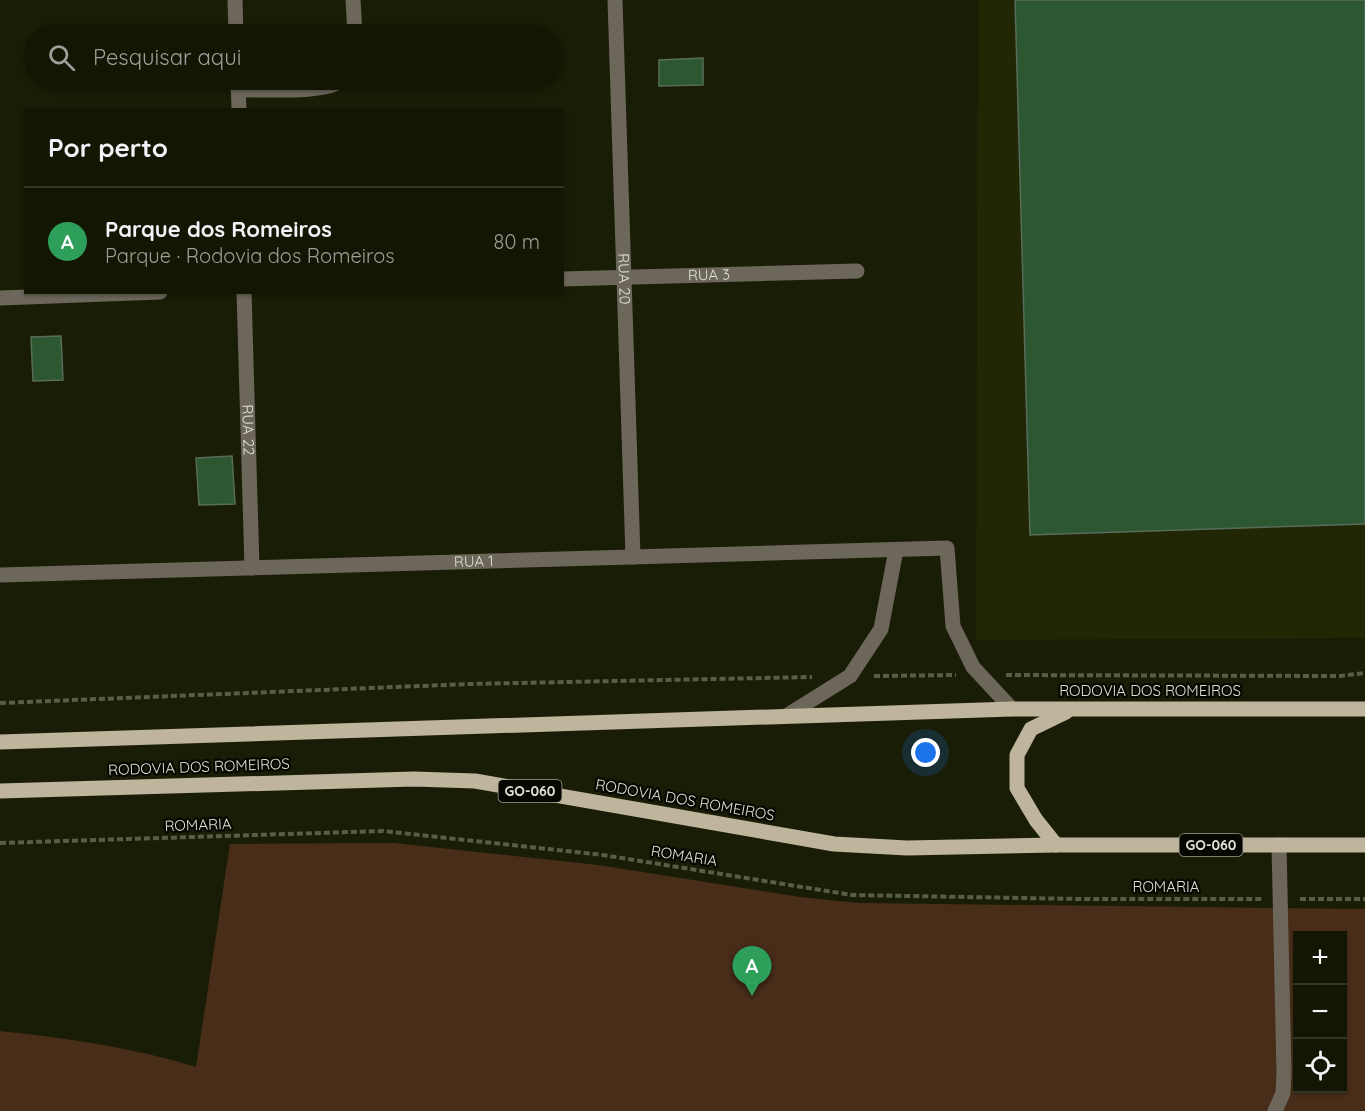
<!DOCTYPE html>
<html lang="pt">
<head>
<meta charset="utf-8">
<style>
	:root { --surface:#141604; --page:#212313; --text:#f1f3f6; --muted:#9d9f9a; --line:#333526; --accent:#0b8043 }
	body { margin:0; font-family:Quicksand,sans-serif; background:var(--page); color:var(--text) }
	.controls { position:absolute; right:18px; bottom:18px; display:grid; overflow:hidden; border-radius:0px; box-shadow:0 2px 4px #0004 }
	.controls button { width:54px; height:54px; display:grid; place-items:center; padding:0; border:0; border-bottom:2px solid var(--line); background:var(--surface); color:var(--text); font:30px sans-serif }
	.you { position:absolute; left:926px; top:753px; width:21px; height:21px; margin:-15px; border:4px solid #fff; border-radius:50%; background:#1a73e8; box-shadow:0 0 0 9px #1a73e833 }
	.badge { display:grid; place-items:center; width:39px; height:39px; border-radius:50%; background:var(--accent); color:#fff; font-size:20px; font-weight:700 }
	.pin { position:absolute; translate:-50% -50px; filter:drop-shadow(0 2px 3px #0008) }
	.pin::after { content:''; position:absolute; top:32px; width:21px; height:18px; background:inherit; clip-path:polygon(0 0,100% 0,50% 100%) }
	.list { margin:0; padding:0; list-style:none }
	h2 { display:flex; justify-content:space-between; align-items:center; height:78px; margin:0; padding:0 24px; font-size:26px }
	h2 small { font-size:20px; font-weight:400; color:var(--muted) }
	.list li { display:grid; grid-template-columns:39px 1fr auto; gap:18px; align-items:center; box-sizing:border-box; height:108px; padding:0 24px; border-top:2px solid var(--line) }
	.list b { display:block; font-size:22px; white-space:nowrap }
	.list p { margin:0; font-size:20px; white-space:nowrap; color:var(--muted) }
	.list em { font-size:20px; font-style:normal; color:var(--muted) }
	.icon { flex:none; width:33px; height:33px; fill:none; stroke:currentColor; stroke-width:2; stroke-linecap:round; stroke-linejoin:round }
	.map { position:relative; flex:none; width:1365px; height:1111px; overflow:hidden }
	.search { position:absolute; background:var(--surface); box-shadow:0 2px 4px #0004; left:24px; top:24px; width:540px; height:66px; display:flex; align-items:center; gap:15px; box-sizing:border-box; padding:0 21px; border-radius:33px; color:var(--muted); font-size:22px }
	.panel { position:absolute; background:var(--surface); box-shadow:0 2px 4px #0004; left:24px; top:108px; width:540px; height:186px; border-radius:0px }
	.map>svg:first-child { display:block }
</style>
</head>
<body>
<div class="map">
<svg width="1365" height="1111" viewBox="0 0 1365 1111">
	<rect width="100%" height="100%" fill="#1a1d05"/>
	<polygon fill="#212605" points="978,0 1365,0 1365,638 976,640"/>
	<path fill="#482d19" fill-rule="evenodd" d="M394,843L598,865L800,897L858,903L1365,909V1111H0V1031C66,1038 132,1047 196,1067L230,844ZM1298,936H1342V1088H1298Z"/>
	<g fill="#2c5731" stroke="#586d59" stroke-width="1.5">
		<polygon points="1015,0 1365,0 1365,524 1030,535"/>
		<polygon points="703,58 703,85 659,86 659,60"/>
		<polygon points="61,336 63,380 33,381 31,337"/>
		<polygon points="232,456 235,504 199,505 196,458"/>
	</g>
	<g fill="none" stroke-linecap="round" stroke-linejoin="round">
		<g stroke="#595d47" stroke-width="4" stroke-dasharray="6 3" stroke-linecap="butt">
			<polyline points="1006,675 1340,676 1365,673"/>
			<polyline points="874,676 956,675"/>
			<polyline points="0,703 469,684 812,677"/>
			<polyline points="0,843 383,831 603,855 852,895 1080,899 1262,899"/>
			<polyline points="1300,899 1365,899"/>
		</g>
		<g stroke="#6c665b" stroke-width="15">
			<polyline points="235,0 236,34"/>
			<polyline points="353,0 355,34"/>
			<path id="s1" d="M615,0L633,557"/>
			<polyline points="238,80 239,110"/>
			<path d="M238,90C260,89 327,94 342,80"/>
			<path id="s2" d="M562,279L857,271"/>
			<path id="s3" d="M244,292L252,568"/>
			<polyline points="0,298 160,292"/>
			<path id="s4" d="M0,575L947,548L953,626L973,667L1012,709"/>
			<polyline points="786,716 850,676 881,629 896,550"/>
			<polyline points="1275,1111 1283,1093 1284,1073 1279,845"/>
		</g>
		<g stroke="#bfb49c" stroke-width="15">
			<polyline points="0,742 1012,709 1365,709"/>
			<polyline points="0,791 414,779 475,781 834,844 907,848 1056,845 1365,845"/>
			<polyline points="1056,845 1036,820 1017,788 1017,755 1031,729 1066,712"/>
		</g>
	</g>
	<g text-anchor="middle" stroke-width="4.5" stroke-linejoin="round" paint-order="stroke">
		<g fill="#060701" stroke="#9ca093" stroke-width="1.5">
			<rect x="498.5" y="780" width="63" height="22" rx="4.5"/>
			<rect x="1179.5" y="834" width="63" height="22" rx="4.5"/>
		</g>
		<g font-size="14" font-weight="bold" fill="#dde1d1">
			<text x="530" y="796">GO-060</text>
			<text x="1211" y="850">GO-060</text>
		</g>
		<g font-size="15" fill="#dde1d1" stroke="#060701">
			<text dy="5" stroke="none"><textPath href="#s2" startOffset="147">RUA 3</textPath></text>
			<text dy="5" stroke="none"><textPath href="#s1" startOffset="279">RUA 20</textPath></text>
			<text dy="5" stroke="none"><textPath href="#s3" startOffset="138">RUA 22</textPath></text>
			<text dy="5" stroke="none"><textPath href="#s4" startOffset="474">RUA 1</textPath></text>
			<text x="1150" y="696">RODOVIA DOS ROMEIROS</text>
			<text transform="translate(199 767) rotate(-2)" y="5">RODOVIA DOS ROMEIROS</text>
			<text transform="translate(685 800) rotate(10)" y="5">RODOVIA DOS ROMEIROS</text>
			<text transform="translate(198 825) rotate(-2)" y="5">ROMARIA</text>
			<text transform="translate(684 856) rotate(9)" y="5">ROMARIA</text>
			<text x="1166" y="892">ROMARIA</text>
		</g>
	</g>
</svg>
<div class="controls">
<button>+</button>
<button>−</button>
<button><svg class="icon" aria-label="locate" viewBox="0 0 24 24"><circle cx="12" cy="12" r="6"/><path d="M12 2v4M12 18v4M2 12h4M18 12h4"/></svg></button>
</div>
<div class="you"></div>
<div class="pin badge" style="left:752px;top:996px;background:#2e9e5b">A</div>
<div class="search"><svg class="icon" aria-label="search" viewBox="0 0 24 24"><circle cx="10" cy="10" r="6"/><path d="M15 15l6 6"/></svg>Pesquisar aqui</div>
<section class="panel">
<h2>Por perto<small></small></h2>
<ul class="list">
<li><span class="badge" style="background:#2e9e5b">A</span><div><b>Parque dos Romeiros</b><p>Parque · Rodovia dos Romeiros</p></div><em>80 m</em></li>
</ul>
</section>
</div>
</body>
</html>
